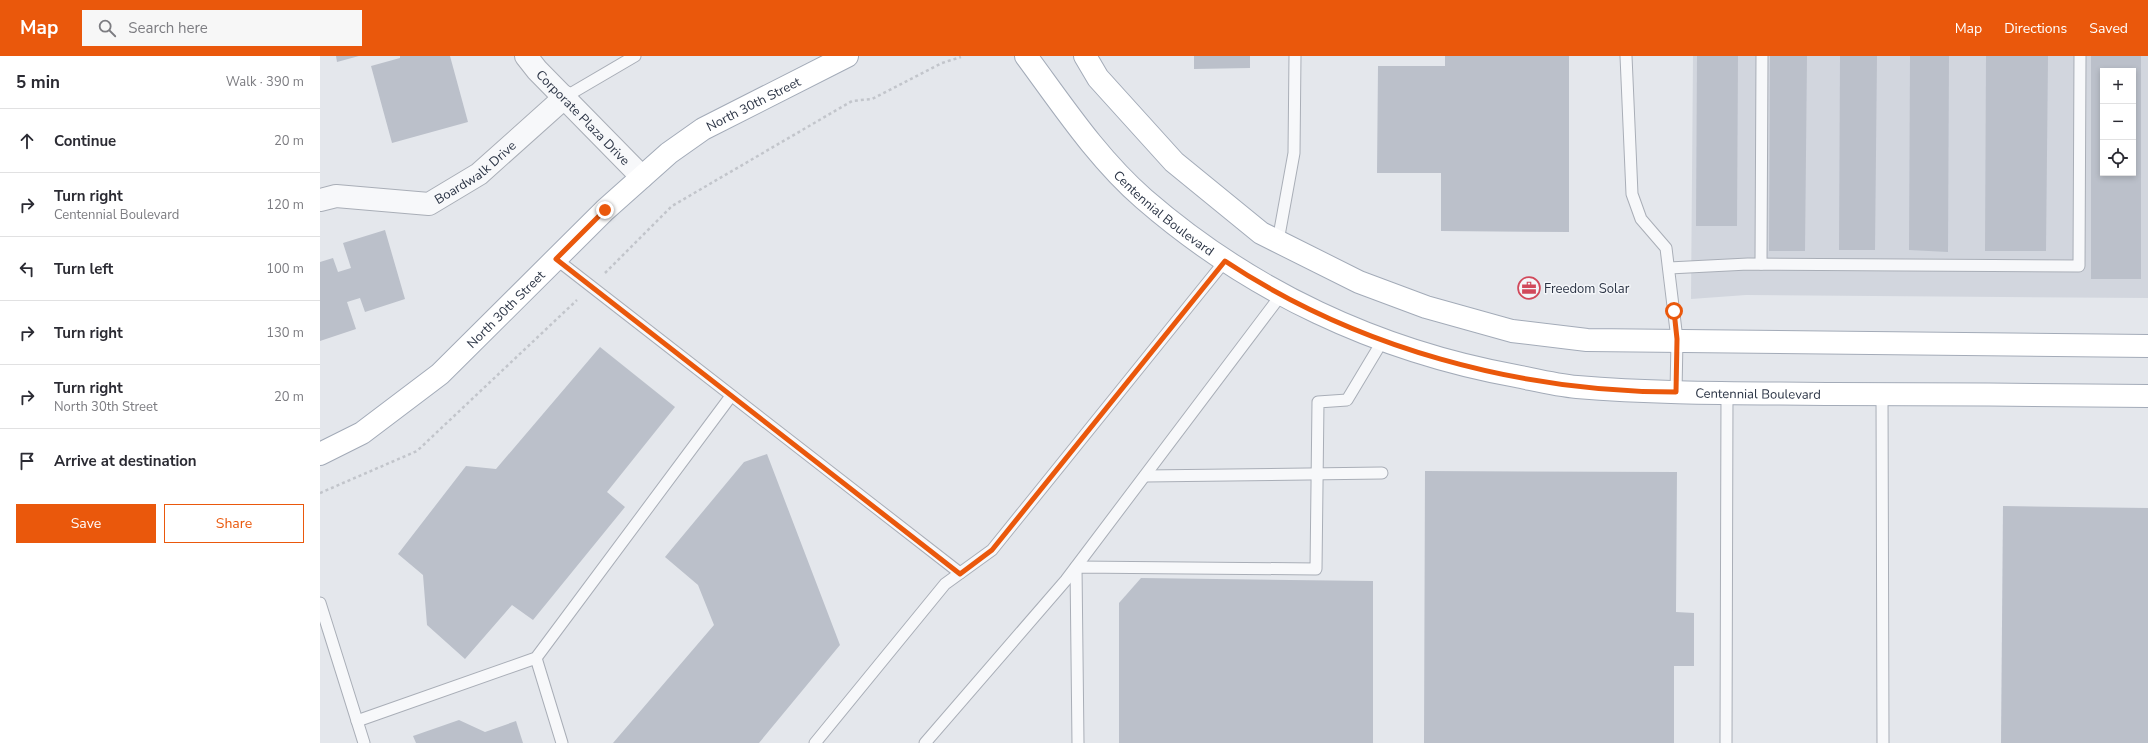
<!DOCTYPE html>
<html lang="en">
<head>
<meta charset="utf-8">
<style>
	:root { --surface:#fff; --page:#f7f7f7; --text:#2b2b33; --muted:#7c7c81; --line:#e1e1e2; --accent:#ea580c }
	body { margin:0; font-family:"Nunito Sans",sans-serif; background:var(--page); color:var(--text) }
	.controls { position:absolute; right:12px; top:12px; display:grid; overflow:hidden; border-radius:0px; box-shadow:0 2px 6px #0003 }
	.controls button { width:36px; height:36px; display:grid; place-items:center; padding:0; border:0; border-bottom:1px solid var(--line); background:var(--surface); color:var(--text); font:20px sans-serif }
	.stop { position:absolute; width:12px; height:12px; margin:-9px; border:3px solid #ea580c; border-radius:50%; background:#fff }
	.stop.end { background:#ea580c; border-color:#fff; box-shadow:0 1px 4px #0008 }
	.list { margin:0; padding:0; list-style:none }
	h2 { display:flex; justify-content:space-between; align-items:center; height:52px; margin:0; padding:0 16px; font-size:17px }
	h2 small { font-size:13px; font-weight:400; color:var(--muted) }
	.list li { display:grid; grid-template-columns:26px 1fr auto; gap:12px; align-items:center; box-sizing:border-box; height:64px; padding:0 16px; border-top:1px solid var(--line) }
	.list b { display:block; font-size:15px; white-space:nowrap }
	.list p { margin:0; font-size:13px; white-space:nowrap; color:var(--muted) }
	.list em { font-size:13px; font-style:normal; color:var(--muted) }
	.actions { display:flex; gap:8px; padding:12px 16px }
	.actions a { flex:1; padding:9px 0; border:1px solid var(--accent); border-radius:0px; text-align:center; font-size:14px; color:var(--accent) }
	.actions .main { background:var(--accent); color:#fff }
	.icon { flex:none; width:22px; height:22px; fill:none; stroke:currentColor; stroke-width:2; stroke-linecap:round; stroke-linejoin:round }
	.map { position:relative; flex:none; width:1828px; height:687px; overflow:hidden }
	header { display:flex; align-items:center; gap:24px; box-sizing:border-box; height:56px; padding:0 20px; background:var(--accent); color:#fff }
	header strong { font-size:19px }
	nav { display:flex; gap:22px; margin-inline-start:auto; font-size:14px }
	.search { width:280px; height:36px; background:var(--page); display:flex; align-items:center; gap:10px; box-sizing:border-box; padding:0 14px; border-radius:0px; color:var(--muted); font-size:15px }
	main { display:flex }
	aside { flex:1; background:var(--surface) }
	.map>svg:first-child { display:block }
</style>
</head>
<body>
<header>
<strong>Map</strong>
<div class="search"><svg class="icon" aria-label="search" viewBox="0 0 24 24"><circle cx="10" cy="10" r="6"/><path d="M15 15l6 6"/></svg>Search here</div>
<nav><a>Map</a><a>Directions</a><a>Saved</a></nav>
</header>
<main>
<aside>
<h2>5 min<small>Walk · 390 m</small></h2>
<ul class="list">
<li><svg class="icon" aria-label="ahead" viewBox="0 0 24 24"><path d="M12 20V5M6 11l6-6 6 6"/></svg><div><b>Continue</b></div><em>20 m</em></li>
<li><svg class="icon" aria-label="right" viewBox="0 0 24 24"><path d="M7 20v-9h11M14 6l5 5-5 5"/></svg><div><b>Turn right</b><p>Centennial Boulevard</p></div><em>120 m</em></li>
<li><svg class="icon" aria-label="left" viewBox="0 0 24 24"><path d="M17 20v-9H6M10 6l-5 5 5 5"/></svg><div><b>Turn left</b></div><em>100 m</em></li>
<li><svg class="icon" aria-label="right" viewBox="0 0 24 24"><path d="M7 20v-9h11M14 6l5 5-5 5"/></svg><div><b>Turn right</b></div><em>130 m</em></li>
<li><svg class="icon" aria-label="right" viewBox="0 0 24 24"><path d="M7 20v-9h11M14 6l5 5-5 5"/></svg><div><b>Turn right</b><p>North 30th Street</p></div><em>20 m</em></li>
<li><svg class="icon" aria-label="arrive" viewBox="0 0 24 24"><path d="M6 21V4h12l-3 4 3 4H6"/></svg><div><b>Arrive at destination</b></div></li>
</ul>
<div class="actions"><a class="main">Save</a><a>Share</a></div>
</aside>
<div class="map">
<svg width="1828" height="687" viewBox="0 0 1828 687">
	<rect width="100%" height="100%" fill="#e4e7ec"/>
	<path fill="#d2d6de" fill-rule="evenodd" d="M1373,0H1828V242L1426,239L1371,243ZM1783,15H1813V117H1783Z"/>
	<g fill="#bbc0ca" fill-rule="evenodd">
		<polygon points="16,0 39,0 17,6"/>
		<polygon points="80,0 130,0 148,66 72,87 51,10 80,2"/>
		<polygon points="874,0 930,0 930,12 874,13"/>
		<polygon points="1125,0 1249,0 1249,176 1121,175 1121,117 1057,117 1058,10 1125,10"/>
		<polygon points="1377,0 1418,0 1417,170 1376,170"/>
		<polygon points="1450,0 1487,0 1485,195 1449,195"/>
		<polygon points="1520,0 1557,0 1555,194 1519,194"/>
		<polygon points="1590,0 1629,0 1628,196 1589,194"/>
		<polygon points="1666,0 1728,0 1726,195 1665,195"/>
		<path d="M1771,0H1821V223H1771ZM1783,15H1813V117H1783Z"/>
		<polygon points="65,174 85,243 45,256 40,242 27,246 36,273 0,285 0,206 13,202 18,216 31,212 23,187"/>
		<polygon points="280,291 355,351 287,436 305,451 213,564 192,549 145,603 107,569 103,519 78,498 146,410 176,413"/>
		<polygon points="447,398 520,589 439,687 293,687 394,569 378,529 345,501 424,406"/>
		<polygon points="1105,415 1357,416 1356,556 1374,557 1374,610 1354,610 1354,687 1104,687"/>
		<polygon points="1683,450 1828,452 1828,687 1681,687"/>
		<polygon points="821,522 1053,525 1053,687 799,687 799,547"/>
		<polygon points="139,664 165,676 196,665 203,687 96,687 93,680"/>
	</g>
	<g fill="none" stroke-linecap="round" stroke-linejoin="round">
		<g stroke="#a9aeb7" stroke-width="13">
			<g id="lane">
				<polyline points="1306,0 1312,138 1321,163 1346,192 1357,283 1356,337"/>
				<polyline points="245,41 315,0"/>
				<polyline points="958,185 974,97 975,0"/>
				<polyline points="236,203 640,517"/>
				<polyline points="1441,208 1442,0"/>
				<polyline points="1349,212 1428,208 1759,210 1760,0"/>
				<polyline points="1562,338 1563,687"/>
				<polyline points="825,420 1062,417"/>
				<polyline points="0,547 44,687"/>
				<polyline points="216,602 242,687"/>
				<polyline points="37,665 216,602 411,340"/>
				<polyline points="495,687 625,528 672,494 905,205"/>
				<polyline points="605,687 746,524 961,239"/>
				<polyline points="758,687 756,511 996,513 998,346 1027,344 1063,284"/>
				<polyline points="1406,687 1407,337"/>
			</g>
		</g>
		<g stroke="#a9aeb7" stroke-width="24">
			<g id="street">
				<path id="s1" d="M206,0L217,14L322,121"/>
				<path id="s2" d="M0,144L16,140L109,148L159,118L245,41"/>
			</g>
		</g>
		<g stroke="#a3abb8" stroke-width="24">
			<g id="primary">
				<path id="s3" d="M706,0C743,50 777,102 824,143C930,235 1058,295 1196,320C1216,324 1236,329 1257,331C1341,338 1426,337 1511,338C1617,338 1722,339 1828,340"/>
				<polyline points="765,0 778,22 854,106 941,177 1039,226 1106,251 1192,275 1267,284 1828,290"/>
				<path id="s4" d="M0,398L42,377L120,318L285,154L349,97L383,73L527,0"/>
			</g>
		</g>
		<g stroke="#c2c5cb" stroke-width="2.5" stroke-dasharray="3 3" stroke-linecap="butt">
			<polyline points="285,217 352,150 532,45 552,43 622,7 641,1"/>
			<polyline points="0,437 97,395 257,244"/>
		</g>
		<use href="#lane" stroke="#f7f8fa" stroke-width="11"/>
		<use href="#street" stroke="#f7f8fa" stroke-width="22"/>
		<use href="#primary" stroke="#fff" stroke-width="22"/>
	</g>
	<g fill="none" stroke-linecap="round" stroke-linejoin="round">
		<path stroke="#ea580c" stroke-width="5" d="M285,154L236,203L640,518L672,494L905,205C1036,292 1199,336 1356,336L1357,283L1354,255"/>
	</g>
	<defs>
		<g id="office-ring" transform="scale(1.15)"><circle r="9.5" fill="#f4f6f9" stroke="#d1495b" stroke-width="1.5"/><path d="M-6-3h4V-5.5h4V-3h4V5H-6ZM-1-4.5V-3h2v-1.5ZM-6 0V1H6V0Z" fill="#d1495b"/></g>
	</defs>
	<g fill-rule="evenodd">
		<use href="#office-ring" x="1209" y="232"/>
	</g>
	<g text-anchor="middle" stroke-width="3" stroke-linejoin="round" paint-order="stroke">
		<g font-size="13" fill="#2b3445" stroke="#f4f6f9">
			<text dy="5" stroke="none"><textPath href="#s4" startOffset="561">North 30th Street</textPath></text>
			<text dy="5" stroke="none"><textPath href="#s1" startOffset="84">Corporate Plaza Drive</textPath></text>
			<text dy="5" stroke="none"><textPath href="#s2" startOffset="166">Boardwalk Drive</textPath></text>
			<text dy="5" stroke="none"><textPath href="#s3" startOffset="210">Centennial Boulevard</textPath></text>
			<text dy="5" stroke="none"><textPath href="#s4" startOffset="237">North 30th Street</textPath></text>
			<text dy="5" stroke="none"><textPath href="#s3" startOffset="846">Centennial Boulevard</textPath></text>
		</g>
		<g font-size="13" fill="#2b3445" stroke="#f4f6f9" text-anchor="start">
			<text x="1224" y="237">Freedom Solar</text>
		</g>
	</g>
</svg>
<div class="controls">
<button>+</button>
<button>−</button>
<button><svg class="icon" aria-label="locate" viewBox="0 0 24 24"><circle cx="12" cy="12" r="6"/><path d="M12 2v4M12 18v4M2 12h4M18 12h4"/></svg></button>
</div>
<div class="stop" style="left:1354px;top:255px"></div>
<div class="stop end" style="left:285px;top:154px"></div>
</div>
</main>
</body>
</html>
